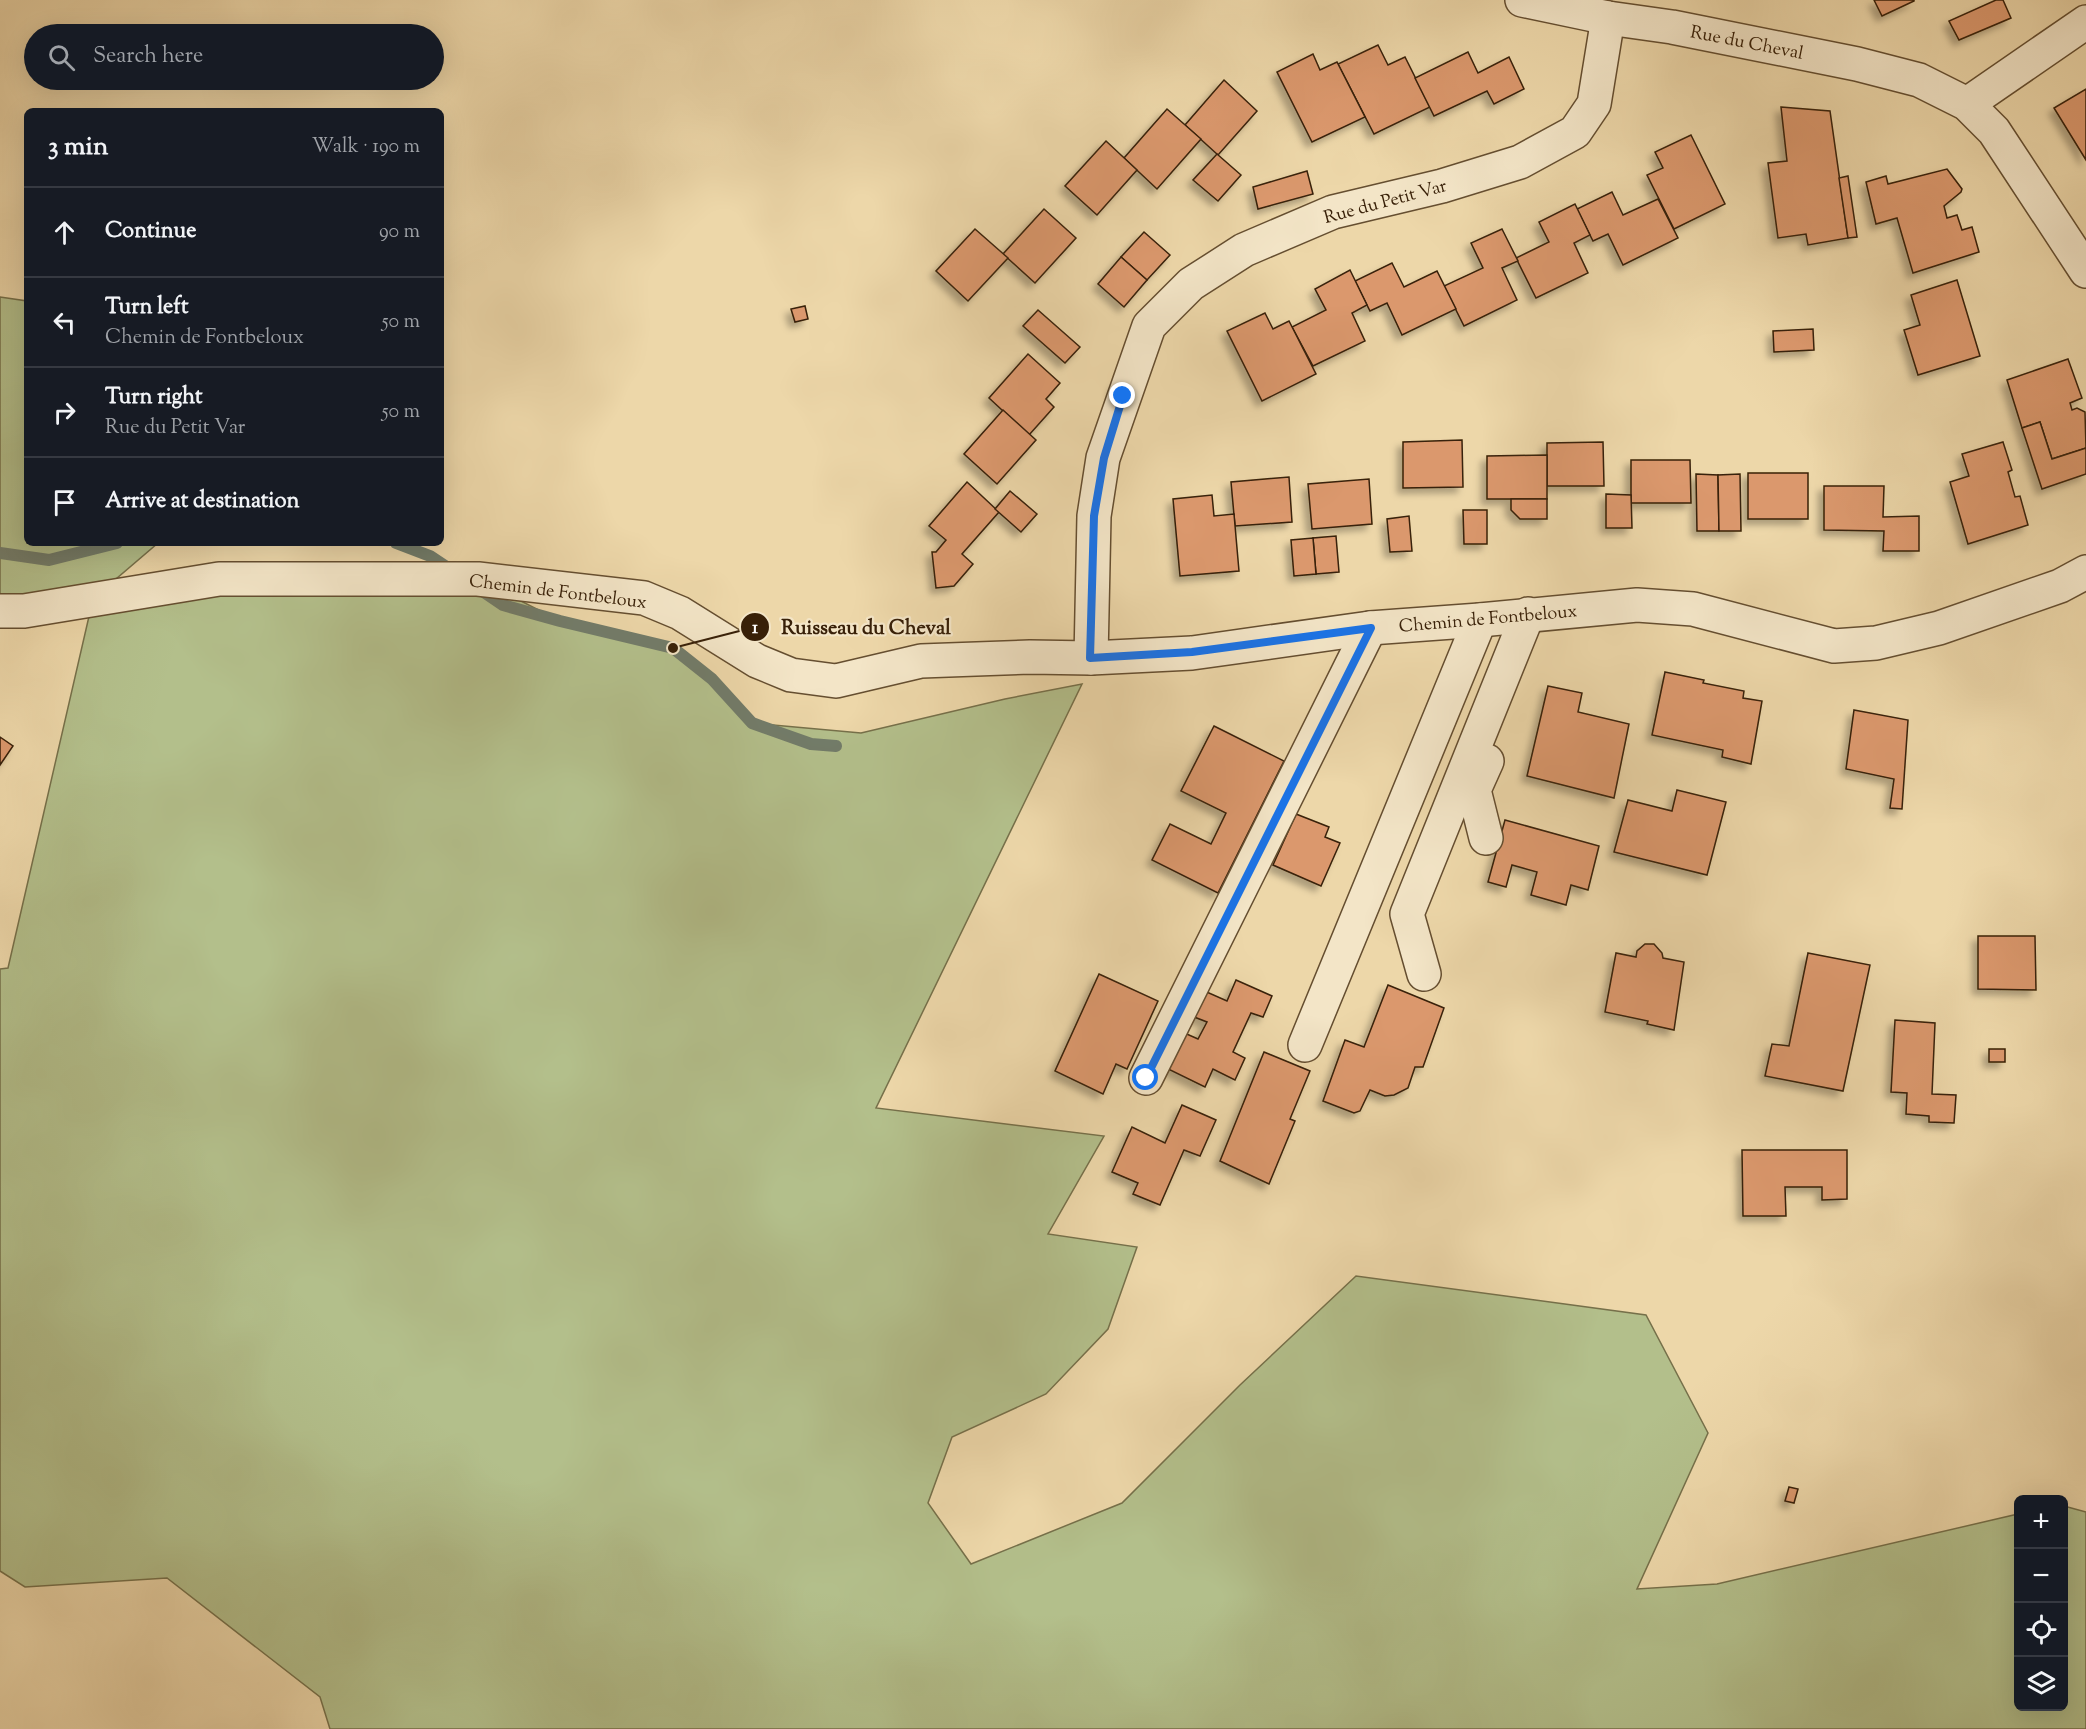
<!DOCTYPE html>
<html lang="en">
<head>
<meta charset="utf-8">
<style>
	:root { --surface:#171b24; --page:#242831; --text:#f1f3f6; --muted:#9ea1a6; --line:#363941 }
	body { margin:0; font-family:"Sorts Mill Goudy",serif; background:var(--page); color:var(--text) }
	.controls { position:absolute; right:18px; bottom:18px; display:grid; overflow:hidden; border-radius:9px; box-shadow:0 6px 24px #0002 }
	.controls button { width:54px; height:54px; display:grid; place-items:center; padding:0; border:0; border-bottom:2px solid var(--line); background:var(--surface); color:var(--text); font:30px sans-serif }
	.stop { position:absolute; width:18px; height:18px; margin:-14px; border:4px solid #1a73e8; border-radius:50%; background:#fff }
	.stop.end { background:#1a73e8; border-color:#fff; box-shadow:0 2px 6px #0008 }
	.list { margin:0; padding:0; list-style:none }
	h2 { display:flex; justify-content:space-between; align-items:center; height:78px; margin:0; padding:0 24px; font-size:26px }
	h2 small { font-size:20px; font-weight:400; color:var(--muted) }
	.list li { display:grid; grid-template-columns:39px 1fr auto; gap:18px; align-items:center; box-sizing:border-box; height:90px; padding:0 24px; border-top:2px solid var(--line) }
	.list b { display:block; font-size:22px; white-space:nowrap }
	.list p { margin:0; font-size:20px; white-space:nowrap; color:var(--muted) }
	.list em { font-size:20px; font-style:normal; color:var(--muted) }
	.icon { flex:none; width:33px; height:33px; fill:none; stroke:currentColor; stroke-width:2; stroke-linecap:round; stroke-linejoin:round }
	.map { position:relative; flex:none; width:2086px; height:1729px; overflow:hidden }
	.search { position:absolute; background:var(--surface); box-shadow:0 6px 24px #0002; left:24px; top:24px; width:420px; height:66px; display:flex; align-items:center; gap:15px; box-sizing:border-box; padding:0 21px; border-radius:33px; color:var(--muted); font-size:22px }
	.panel { position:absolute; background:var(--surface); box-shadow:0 6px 24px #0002; left:24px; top:108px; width:420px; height:438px; border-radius:9px }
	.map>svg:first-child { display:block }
</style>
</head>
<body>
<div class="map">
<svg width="2086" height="1729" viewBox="0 0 2086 1729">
	<defs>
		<filter id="shadow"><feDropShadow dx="-5.5" dy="5.5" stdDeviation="3" flood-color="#0004"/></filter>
	</defs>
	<rect width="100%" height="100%" fill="#edd7a9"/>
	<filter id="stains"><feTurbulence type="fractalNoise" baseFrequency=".00333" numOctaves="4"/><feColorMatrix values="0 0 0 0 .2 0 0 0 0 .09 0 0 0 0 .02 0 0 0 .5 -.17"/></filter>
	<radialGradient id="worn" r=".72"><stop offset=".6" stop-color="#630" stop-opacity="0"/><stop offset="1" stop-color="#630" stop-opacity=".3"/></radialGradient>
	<polygon fill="#b3bf8b" stroke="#76704a" stroke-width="1.5" points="0,297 27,301 27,543 158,543 95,597 478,579 560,621 673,648 752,723 861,733 1005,699 1082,684 876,1108 1104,1136 1048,1234 1137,1247 1108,1329 1046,1394 952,1437 928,1503 971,1564 1122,1503 1240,1385 1356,1276 1646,1315 1708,1433 1637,1589 1717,1584 2018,1514 2018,1706 2064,1706 2064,1506 2086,1512 2086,1729 330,1729 320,1697 167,1578 25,1587 0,1571 0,969 8,968 93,599 0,604"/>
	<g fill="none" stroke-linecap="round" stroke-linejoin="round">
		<g stroke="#727c6a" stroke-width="12">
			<polyline points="396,543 430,556 451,570"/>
			<polyline points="0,553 49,560 117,543"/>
			<polyline points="478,588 503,605 560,621 673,648 712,679 752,723 811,744 836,746"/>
		</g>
	</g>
	<g fill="#db986d" stroke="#382008" stroke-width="1.5" filter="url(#shadow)">
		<polygon points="1874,0 1914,0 1914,1 1882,16"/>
		<polygon points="1996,0 2003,0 2011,18 1959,40 1949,21"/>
		<polygon points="1378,45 1388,65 1405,57 1430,107 1374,134 1338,64"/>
		<polygon points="1468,52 1478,73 1509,57 1524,89 1494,104 1487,91 1434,116 1415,78"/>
		<polygon points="1313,54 1320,70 1337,62 1365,117 1312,142 1277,72"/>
		<polygon points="1224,80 1257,111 1218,155 1185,125"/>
		<polygon points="2086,89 2086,160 2054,108"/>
		<polygon points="1781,107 1830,111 1848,238 1808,245 1806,234 1778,238 1768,163 1787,161"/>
		<polygon points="1167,109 1201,139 1157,189 1124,158"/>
		<polygon points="1691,135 1725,204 1674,229 1647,175 1663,168 1655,152"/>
		<polygon points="1106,141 1137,170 1097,215 1065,186"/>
		<polygon points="1217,154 1241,175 1218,201 1193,180"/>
		<polygon points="1947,169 1962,189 1961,192 1944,206 1947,218 1957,215 1962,230 1972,227 1979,252 1913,273 1897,218 1876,224 1866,182 1886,176 1888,184"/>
		<polygon points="1307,171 1313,194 1258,209 1253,187"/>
		<polygon points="1848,176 1857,237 1848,238 1839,178"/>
		<polygon points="1612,192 1623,215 1658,199 1678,238 1623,265 1608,234 1593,241 1577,209"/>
		<polygon points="1575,204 1590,235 1574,243 1588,273 1536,298 1516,258 1549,242 1539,222"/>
		<polygon points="1044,209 1076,238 1035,283 1003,254"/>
		<polygon points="975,229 1008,258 968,301 936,271"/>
		<polygon points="1502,229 1518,261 1502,268 1517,300 1464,326 1444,286 1483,268 1471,243"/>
		<polygon points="1144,232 1170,255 1147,280 1121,257"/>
		<polygon points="1121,257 1147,280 1124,307 1098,284"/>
		<polygon points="1392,263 1404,287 1437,271 1456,309 1402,335 1387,303 1370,311 1355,281"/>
		<polygon points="1350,270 1367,305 1352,313 1365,341 1313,366 1292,327 1326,310 1315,289"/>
		<polygon points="1957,280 1980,356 1918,375 1904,330 1920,325 1911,295"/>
		<polygon points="805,306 808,319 795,322 791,309"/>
		<polygon points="1038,310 1080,347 1065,363 1023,326"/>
		<polygon points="1265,313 1273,329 1289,321 1316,374 1262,401 1227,331"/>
		<polygon points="1813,329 1814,350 1774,352 1773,331"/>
		<polygon points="1028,354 1060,383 1046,399 1054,407 1029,435 989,398"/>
		<polygon points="2068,359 2082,398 2070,403 2072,410 2077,408 2085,412 2086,448 2052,459 2040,422 2022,428 2007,380"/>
		<polygon points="1003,410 1036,440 997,484 964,454"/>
		<polygon points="2040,422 2052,459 2086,448 2086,474 2042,489 2022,428"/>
		<polygon points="1462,440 1463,487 1403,488 1403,442"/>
		<polygon points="1603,442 1604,486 1547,486 1547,443"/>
		<polygon points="2003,442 2012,470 2008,472 2015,497 2020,496 2028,525 1968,544 1950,482 1969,476 1962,454"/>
		<polygon points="1547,455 1547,499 1487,499 1487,456"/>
		<polygon points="1631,460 1690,460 1691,503 1631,503"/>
		<rect x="1748" y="473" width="60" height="46"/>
		<polygon points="1696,474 1718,475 1719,531 1697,531"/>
		<polygon points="1740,474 1741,531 1719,531 1718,475"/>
		<polygon points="1289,477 1292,522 1235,526 1231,482"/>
		<polygon points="1369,479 1372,524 1312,529 1308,484"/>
		<polygon points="967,482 999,512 962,554 973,564 954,586 936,588 932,552 936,552 946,540 929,526"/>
		<polygon points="1824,486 1884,486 1883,517 1919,516 1919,551 1883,551 1884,531 1824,530"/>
		<polygon points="1010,491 1037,514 1021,532 995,509"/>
		<polygon points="1606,494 1631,495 1632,528 1606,528"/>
		<polygon points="1212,495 1214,516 1234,514 1239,571 1180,576 1173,499"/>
		<polygon points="1511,499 1547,499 1547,519 1520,519 1511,510"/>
		<polygon points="1463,510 1487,510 1487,544 1464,544"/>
		<polygon points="1409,516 1412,551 1390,552 1387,519"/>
		<polygon points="1336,536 1339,572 1316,574 1313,538"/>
		<polygon points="1313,538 1316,574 1294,576 1291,540"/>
		<polygon points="1665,672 1704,680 1703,683 1744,691 1743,698 1762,701 1751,764 1722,757 1723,750 1652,735"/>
		<polygon points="1548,686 1582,693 1578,712 1629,724 1614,798 1527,776"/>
		<polygon points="1854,710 1908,720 1902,809 1890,808 1894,779 1846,769"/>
		<polygon points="1214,726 1284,761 1218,893 1152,860 1170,824 1211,844 1226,813 1181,791"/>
		<polygon points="0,737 13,746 0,765"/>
		<polygon points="1677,790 1726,802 1707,875 1614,852 1628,800 1672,811"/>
		<polygon points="1296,814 1329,827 1325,837 1340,843 1321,886 1273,865"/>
		<polygon points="1505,820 1599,846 1588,890 1571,885 1566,905 1531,895 1537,872 1512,865 1506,887 1488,882"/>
		<polygon points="1978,936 2035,936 2036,990 1978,989"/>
		<polygon points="1645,944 1654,944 1662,953 1663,958 1684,962 1674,1030 1647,1024 1648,1021 1605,1012 1616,953 1636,957 1637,951"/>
		<polygon points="1808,953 1870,965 1843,1091 1765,1076 1772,1044 1789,1046"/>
		<polygon points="1099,974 1158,1001 1127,1069 1116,1064 1103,1094 1055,1071"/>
		<polygon points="1236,980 1272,996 1263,1017 1251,1013 1233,1052 1245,1058 1235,1080 1213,1069 1205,1087 1164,1067 1180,1031 1198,1039 1207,1022 1189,1015 1200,989 1227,1001"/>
		<polygon points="1388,985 1444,1008 1423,1067 1415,1067 1408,1088 1394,1095 1385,1096 1370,1090 1360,1111 1354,1113 1323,1101 1345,1040 1364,1047"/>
		<polygon points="1895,1020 1935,1023 1932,1094 1956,1095 1954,1123 1929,1122 1929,1116 1906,1114 1907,1093 1891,1092"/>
		<rect x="1989" y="1049" width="16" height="13"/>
		<polygon points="1264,1052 1310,1071 1290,1119 1295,1121 1269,1184 1220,1161"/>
		<polygon points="1182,1105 1216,1120 1200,1156 1184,1150 1160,1205 1133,1194 1138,1183 1112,1172 1132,1127 1165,1143"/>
		<polygon points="1742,1150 1847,1150 1847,1199 1822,1200 1822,1187 1785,1187 1786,1216 1743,1216"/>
		<polygon points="1789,1487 1798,1489 1794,1503 1785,1501"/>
	</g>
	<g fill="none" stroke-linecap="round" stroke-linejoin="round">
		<g stroke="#654e30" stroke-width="36">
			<g id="minor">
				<polyline points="1522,0 1608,18 1672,27 1857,64 1919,80 1967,104 1994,131 2086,271"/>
				<polyline points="1967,104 2086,22"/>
				<polyline points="0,611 24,611 219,579 478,579 644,598 680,613 757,661 791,675 836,681 921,661 1030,657 1091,658 1192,653 1370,628 1480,620 1637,605 1693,609 1834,646 1876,643 1939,628 2060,586 2086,572"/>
				<polyline points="1091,658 1094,516 1103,458 1149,326 1191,284 1244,250 1333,212 1442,186 1520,162 1575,132 1594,104 1608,18"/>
				<polyline points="1486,838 1474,790 1487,761"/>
				<polyline points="1424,974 1407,914 1528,614"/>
				<polyline points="1305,1045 1480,620"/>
				<polyline points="1146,1078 1370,628"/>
			</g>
		</g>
		<use href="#minor" stroke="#f3e5c7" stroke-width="33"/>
	</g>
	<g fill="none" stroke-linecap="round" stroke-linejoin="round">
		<polyline stroke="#1a73e8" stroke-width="8" points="1123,396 1104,458 1094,516 1090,658 1192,652 1371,628 1146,1078"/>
	</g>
	<g text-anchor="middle" stroke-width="4.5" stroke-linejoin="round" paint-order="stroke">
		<g font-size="18" fill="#382008" stroke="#f3e5c7">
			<text transform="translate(1747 42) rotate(11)" y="6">Rue du Cheval</text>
			<text transform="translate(1385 201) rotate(-15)" y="6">Rue du Petit Var</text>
			<text transform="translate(558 591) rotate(7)" y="6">Chemin de Fontbeloux</text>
			<text transform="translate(1488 618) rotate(-5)" y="6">Chemin de Fontbeloux</text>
		</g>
	</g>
	<path fill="none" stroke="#382008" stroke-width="2" d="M673 648L755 627"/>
	<g fill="#382008" stroke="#f3e5c7" stroke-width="2">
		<circle cx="673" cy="648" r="6"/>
		<circle cx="755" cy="627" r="15"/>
	</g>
	<g font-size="18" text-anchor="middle" font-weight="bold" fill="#fff">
		<text x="755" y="633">1</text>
	</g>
	<g font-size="20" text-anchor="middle" font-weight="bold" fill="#382008" stroke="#f3e5c7" stroke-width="4.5" stroke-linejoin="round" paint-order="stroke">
		<text x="866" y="634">Ruisseau du Cheval</text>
	</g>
	<rect width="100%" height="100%" filter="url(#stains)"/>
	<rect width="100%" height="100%" fill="url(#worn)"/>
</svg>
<div class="controls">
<button>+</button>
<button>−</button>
<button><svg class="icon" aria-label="locate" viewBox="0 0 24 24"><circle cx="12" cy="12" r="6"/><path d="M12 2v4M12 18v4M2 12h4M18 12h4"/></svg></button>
<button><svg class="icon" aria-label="layers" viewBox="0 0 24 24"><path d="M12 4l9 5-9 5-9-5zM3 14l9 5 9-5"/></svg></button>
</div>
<div class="stop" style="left:1146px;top:1078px"></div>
<div class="stop end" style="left:1123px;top:396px"></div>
<div class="search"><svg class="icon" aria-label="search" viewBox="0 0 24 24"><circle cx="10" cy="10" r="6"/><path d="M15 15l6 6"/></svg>Search here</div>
<section class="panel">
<h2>3 min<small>Walk · 190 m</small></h2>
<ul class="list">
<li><svg class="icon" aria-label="ahead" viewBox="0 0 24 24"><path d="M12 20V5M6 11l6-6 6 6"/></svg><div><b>Continue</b></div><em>90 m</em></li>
<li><svg class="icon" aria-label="left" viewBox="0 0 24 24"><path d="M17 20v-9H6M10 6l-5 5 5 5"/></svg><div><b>Turn left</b><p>Chemin de Fontbeloux</p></div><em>50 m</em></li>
<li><svg class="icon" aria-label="right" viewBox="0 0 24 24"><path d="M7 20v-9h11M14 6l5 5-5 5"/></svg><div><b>Turn right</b><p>Rue du Petit Var</p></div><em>50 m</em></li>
<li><svg class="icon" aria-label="arrive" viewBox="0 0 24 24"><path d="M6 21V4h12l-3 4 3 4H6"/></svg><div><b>Arrive at destination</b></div></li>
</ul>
</section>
</div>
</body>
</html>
